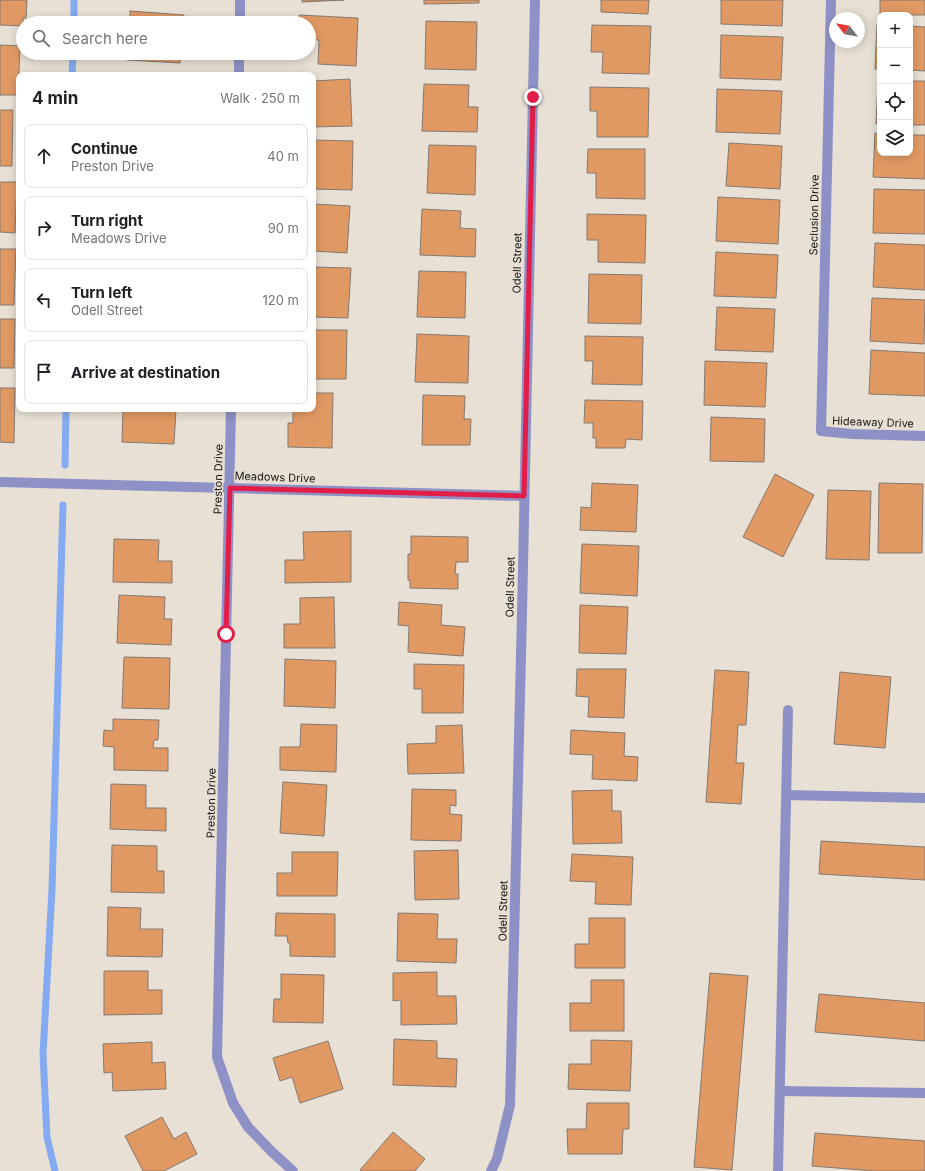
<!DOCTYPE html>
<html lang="en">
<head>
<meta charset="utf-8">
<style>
	:root { --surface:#fff; --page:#f6f6f6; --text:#202124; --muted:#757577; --line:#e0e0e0 }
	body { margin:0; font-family:Inter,sans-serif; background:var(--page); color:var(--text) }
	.controls { position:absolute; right:12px; top:12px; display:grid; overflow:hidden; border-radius:8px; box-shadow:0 2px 10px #0003 }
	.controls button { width:36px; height:36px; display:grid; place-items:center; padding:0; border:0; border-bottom:1px solid var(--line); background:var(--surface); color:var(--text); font:20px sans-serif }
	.compass { position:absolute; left:829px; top:12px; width:36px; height:36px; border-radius:50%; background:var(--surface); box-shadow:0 2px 10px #0003; rotate:301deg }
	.stop { position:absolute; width:12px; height:12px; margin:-9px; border:3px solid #e11d48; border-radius:50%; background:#fff }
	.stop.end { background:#e11d48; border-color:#fff; box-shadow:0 1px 4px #0008 }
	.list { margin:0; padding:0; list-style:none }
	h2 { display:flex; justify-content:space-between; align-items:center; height:52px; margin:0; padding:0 16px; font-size:17px }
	h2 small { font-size:13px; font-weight:400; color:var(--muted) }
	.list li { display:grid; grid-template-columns:26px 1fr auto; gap:12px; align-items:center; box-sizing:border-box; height:64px; margin:0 8px 8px; padding:0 8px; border:1px solid var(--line); border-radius:8px }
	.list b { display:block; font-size:15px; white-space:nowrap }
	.list p { margin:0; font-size:13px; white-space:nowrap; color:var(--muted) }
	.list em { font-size:13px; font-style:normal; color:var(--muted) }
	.icon { flex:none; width:22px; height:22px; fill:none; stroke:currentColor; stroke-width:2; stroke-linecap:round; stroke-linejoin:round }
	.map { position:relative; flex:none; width:925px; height:1171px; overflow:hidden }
	.search { position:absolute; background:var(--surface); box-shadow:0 2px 10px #0003; left:16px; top:16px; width:300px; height:44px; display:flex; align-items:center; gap:10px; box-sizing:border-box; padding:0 14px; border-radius:22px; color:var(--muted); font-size:15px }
	.panel { position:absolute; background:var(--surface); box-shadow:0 2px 10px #0003; left:16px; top:72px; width:300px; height:340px; border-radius:8px }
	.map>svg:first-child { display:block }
</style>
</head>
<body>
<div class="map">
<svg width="925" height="1171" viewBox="0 0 925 1171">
	<rect width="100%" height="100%" fill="#e8e0d4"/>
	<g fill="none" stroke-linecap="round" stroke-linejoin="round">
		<g stroke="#84abf1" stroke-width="7">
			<polyline points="74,23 74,0"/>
			<polyline points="72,75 73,53"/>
			<polyline points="65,465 66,409"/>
			<polyline points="55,1171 47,1137 43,1054 52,889 63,505"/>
		</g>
	</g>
	<g fill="#e19963" stroke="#847971">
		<polygon points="0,0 27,0 26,18 23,18 23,26 0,25"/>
		<polygon points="302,0 344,0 302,2"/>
		<polygon points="424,0 479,0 479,3 424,4"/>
		<polygon points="601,0 649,0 648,14 601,12"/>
		<polygon points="721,0 783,0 782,26 721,24"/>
		<rect x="880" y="0" width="45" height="15"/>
		<polygon points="130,11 184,15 183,23 130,23"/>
		<polygon points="299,15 358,18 356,66 318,64 319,40 309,40 309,23 299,23"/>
		<polygon points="426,21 477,22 476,70 425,69"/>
		<polygon points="592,25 651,26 649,74 602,73 603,52 591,52"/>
		<polygon points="877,25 880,25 880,69 875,69"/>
		<polygon points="910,26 925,27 925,71 910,70"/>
		<polygon points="721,35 783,37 781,80 720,78"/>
		<polygon points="0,45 20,46 18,95 0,95"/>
		<polygon points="127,53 181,53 180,63 127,60"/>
		<polygon points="350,79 352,126 313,127 313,81"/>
		<polygon points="878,80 880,80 880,124 876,124"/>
		<rect x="910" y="81" width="15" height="44"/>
		<polygon points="424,84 469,85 468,107 478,107 477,132 422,131"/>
		<polygon points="590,87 649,88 648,137 597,137 597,111 590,111"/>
		<polygon points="717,89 782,91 780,134 716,132"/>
		<polygon points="0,110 13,110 12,166 0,166"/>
		<polygon points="875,133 880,134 880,153 910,153 910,135 925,135 925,179 873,177"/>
		<polygon points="313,140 353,141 352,190 313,189"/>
		<polygon points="729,143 782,146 780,189 726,186"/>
		<polygon points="429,145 476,146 475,195 427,193"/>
		<polygon points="588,149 645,149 645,199 596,198 596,173 587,173"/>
		<polygon points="0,182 17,182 15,233 0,232"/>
		<polygon points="874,189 925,190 925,234 873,233"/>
		<polygon points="718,197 780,200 778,244 716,241"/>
		<polygon points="313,204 350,206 347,253 313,251"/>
		<polygon points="422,209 461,211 460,228 476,229 475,257 420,255"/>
		<polygon points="587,214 646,215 645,263 598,262 598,240 587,240"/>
		<polygon points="875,243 925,245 925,290 873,287"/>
		<polygon points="0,249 16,249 14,305 0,305"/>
		<polygon points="716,252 778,255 776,298 714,296"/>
		<polygon points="313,267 351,268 348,318 313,317"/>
		<polygon points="419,271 466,272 465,318 417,317"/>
		<polygon points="589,274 642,275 641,324 588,323"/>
		<polygon points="872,298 925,300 924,344 870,341"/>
		<polygon points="717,307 775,309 773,352 715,350"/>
		<polygon points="0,319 15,319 14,368 0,368"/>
		<polygon points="313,330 347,330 346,379 313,379"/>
		<polygon points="417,334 469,336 468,383 415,382"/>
		<polygon points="585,336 643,337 642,385 592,384 593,361 585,361"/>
		<polygon points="871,350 925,353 925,396 869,394"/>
		<polygon points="705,361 767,363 765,407 704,405"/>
		<polygon points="0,388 15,388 14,443 0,442"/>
		<polygon points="313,393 333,393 332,448 288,447 288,423 293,423 293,409 313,409"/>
		<polygon points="423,395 465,396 464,419 471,419 470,445 422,445"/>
		<polygon points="585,400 643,401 642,440 626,439 625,448 596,448 596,438 593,438 593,423 584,423"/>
		<polygon points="123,409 176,409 174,444 122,442"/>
		<polygon points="711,417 765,419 764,462 710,461"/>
		<polygon points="775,474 814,495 783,557 743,537"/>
		<polygon points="592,483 638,485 636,532 580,530 581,507 591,508"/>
		<polygon points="879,483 923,484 922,553 878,553"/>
		<polygon points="828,490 871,491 869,560 826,559"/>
		<polygon points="351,531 351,582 285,583 285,560 304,560 303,532"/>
		<polygon points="411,536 468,537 468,562 456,562 455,574 458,574 458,589 410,588 410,580 408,580 408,554 411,554"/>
		<polygon points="114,539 159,540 158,561 172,561 172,583 113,582"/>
		<polygon points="582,544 639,546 637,596 580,593"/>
		<polygon points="119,595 165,597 164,619 172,619 171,645 117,643"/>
		<polygon points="334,597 335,648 284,648 284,624 300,624 300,598"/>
		<polygon points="399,602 442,605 441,625 465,627 463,656 408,652 409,626 398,625"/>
		<polygon points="580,605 628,607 626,654 579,653"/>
		<polygon points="124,657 170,658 169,709 122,708"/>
		<polygon points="285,659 336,661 335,708 284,706"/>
		<polygon points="414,664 464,665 463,713 422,713 422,689 414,689"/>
		<polygon points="577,669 626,669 624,718 588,717 589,697 576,696"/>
		<polygon points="715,670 749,672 746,725 738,725 736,763 744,763 741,804 706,802"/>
		<polygon points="840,672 891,677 885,748 834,744"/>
		<polygon points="113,719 159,720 158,740 154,740 153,748 168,748 168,771 114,770 114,747 103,746 104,730 113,731"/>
		<polygon points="301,724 337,725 336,772 280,770 280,747 300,747"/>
		<polygon points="462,725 464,773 408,774 407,744 436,743 436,726"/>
		<polygon points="571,730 625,733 624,756 638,757 637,781 592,779 593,755 570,754"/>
		<polygon points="283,782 327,785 324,836 280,833"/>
		<polygon points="111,784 146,785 146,808 166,808 166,831 110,829"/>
		<polygon points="412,789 456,790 456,806 450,805 450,814 462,815 461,841 411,840"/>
		<polygon points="612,790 612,811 621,811 622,843 573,844 572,791"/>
		<polygon points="821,841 925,847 925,880 819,874"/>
		<polygon points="112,845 157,846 157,871 164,871 164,893 111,892"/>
		<polygon points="458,850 459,899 415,900 414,851"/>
		<polygon points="292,852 338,852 337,896 277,896 277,873 292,873"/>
		<polygon points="572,854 633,857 631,905 595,904 596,882 570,881"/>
		<polygon points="108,907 141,908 140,929 163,929 162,957 107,956"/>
		<polygon points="276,913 335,914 335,957 290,956 290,943 288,943 287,936 275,936"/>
		<polygon points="398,913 438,914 437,939 457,939 456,963 397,961"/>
		<polygon points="589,918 625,918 625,968 575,968 575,944 589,944"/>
		<polygon points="104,971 148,971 148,990 162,990 162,1014 104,1015"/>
		<polygon points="437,972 437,996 456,996 457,1024 401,1025 401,1000 393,1001 393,973"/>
		<polygon points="710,973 748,976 732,1170 694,1167"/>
		<polygon points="281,974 324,975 323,1023 273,1022 274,999 281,999"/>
		<polygon points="591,980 624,980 624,1031 570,1031 570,1003 591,1003"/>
		<polygon points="819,994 925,1003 925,1041 815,1032"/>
		<polygon points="394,1039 437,1041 437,1058 457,1059 456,1087 393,1085"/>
		<polygon points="591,1040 632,1041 630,1091 568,1089 569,1064 591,1064"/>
		<polygon points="328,1041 343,1089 300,1103 292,1077 280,1081 273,1058"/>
		<polygon points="152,1042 152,1063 165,1062 166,1089 113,1091 112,1072 104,1073 103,1044"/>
		<polygon points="587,1103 629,1103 629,1129 623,1129 622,1154 568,1154 567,1129 586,1129"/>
		<polygon points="162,1117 174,1139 186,1132 197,1154 164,1171 143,1171 125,1136"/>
		<polygon points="393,1132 425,1159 415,1171 361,1171 360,1170"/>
		<polygon points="815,1133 925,1141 925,1171 874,1171 812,1166"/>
	</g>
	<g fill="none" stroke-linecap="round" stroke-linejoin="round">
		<g stroke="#8e91c5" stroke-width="10">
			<polyline points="787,795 925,798"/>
			<polyline points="780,1091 925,1093"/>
			<polyline points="778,1171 788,710"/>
		</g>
		<g stroke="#8e91c5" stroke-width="10">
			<polyline points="831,0 821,431 852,434 925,436"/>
			<polyline points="240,23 240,0"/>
			<polyline points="239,75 239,53"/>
			<polyline points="231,409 217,1057 233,1103 248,1127 272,1152 293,1171"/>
			<polyline points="0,482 524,496"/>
			<polyline points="491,1171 497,1159 510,1105 522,614 535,0"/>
		</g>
	</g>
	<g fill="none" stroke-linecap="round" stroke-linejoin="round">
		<polyline stroke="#e11d48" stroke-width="5" points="226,634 230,488 524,496 533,97"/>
	</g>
	<g text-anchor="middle" stroke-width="3" stroke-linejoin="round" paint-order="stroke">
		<g font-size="11" fill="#171511" stroke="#e8e0d4">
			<text transform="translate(814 215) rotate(-89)" y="4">Seclusion Drive</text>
			<text transform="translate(517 263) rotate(-89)" y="4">Odell Street</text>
			<text transform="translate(873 422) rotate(2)" y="4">Hideaway Drive</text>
			<text transform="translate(275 477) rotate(2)" y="4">Meadows Drive</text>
			<text transform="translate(218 479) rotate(-89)" y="4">Preston Drive</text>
			<text transform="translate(510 587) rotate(-89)" y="4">Odell Street</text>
			<text transform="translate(211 803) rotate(-89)" y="4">Preston Drive</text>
			<text transform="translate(503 911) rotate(-89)" y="4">Odell Street</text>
		</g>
	</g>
</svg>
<div class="controls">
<button>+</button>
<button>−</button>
<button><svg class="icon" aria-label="locate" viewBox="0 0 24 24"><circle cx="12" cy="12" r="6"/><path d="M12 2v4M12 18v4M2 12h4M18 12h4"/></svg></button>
<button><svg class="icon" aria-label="layers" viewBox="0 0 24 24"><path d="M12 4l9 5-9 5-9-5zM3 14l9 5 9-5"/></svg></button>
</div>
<svg class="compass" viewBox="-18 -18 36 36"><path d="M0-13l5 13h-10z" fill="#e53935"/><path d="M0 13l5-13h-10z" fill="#757577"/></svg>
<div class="stop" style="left:226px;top:634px"></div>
<div class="stop end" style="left:533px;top:97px"></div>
<div class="search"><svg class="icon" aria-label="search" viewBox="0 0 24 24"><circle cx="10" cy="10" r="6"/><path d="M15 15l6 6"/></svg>Search here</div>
<section class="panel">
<h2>4 min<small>Walk · 250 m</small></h2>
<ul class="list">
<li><svg class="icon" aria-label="ahead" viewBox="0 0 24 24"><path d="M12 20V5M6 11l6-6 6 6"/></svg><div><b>Continue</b><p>Preston Drive</p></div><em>40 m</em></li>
<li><svg class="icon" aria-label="right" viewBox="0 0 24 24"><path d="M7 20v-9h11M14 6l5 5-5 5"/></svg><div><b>Turn right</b><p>Meadows Drive</p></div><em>90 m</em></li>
<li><svg class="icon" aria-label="left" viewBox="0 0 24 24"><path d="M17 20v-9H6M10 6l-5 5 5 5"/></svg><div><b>Turn left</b><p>Odell Street</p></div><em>120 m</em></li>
<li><svg class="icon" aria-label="arrive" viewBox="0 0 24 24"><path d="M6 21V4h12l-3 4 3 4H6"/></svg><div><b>Arrive at destination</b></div></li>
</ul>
</section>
</div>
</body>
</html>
